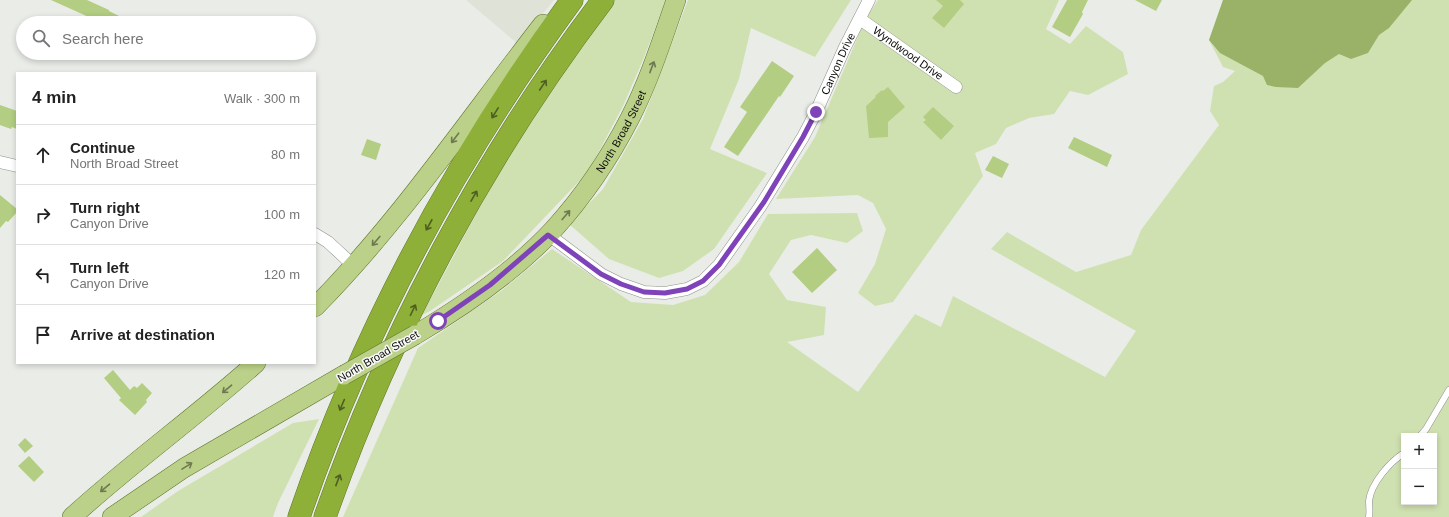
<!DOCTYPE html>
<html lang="en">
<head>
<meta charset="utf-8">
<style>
	:root { --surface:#fff; --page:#f6f6f6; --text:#222; --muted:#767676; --line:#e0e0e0 }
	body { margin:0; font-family:Helvetica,sans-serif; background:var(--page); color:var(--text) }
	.controls { position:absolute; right:12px; bottom:12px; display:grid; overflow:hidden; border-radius:0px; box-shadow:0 2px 6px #0003 }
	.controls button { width:36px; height:36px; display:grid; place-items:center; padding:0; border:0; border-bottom:1px solid var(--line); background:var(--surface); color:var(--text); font:20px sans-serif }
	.stop { position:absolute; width:12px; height:12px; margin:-9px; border:3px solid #7e43b9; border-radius:50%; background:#fff }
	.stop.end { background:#7e43b9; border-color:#fff; box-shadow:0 1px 4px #0008 }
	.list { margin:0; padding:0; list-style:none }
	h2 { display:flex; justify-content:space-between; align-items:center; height:52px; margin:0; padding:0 16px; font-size:17px }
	h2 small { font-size:13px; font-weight:400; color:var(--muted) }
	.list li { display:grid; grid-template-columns:26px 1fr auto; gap:12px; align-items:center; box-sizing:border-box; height:60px; padding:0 16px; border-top:1px solid var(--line) }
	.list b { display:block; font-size:15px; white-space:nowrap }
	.list p { margin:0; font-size:13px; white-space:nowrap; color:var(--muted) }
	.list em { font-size:13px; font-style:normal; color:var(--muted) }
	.icon { flex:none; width:22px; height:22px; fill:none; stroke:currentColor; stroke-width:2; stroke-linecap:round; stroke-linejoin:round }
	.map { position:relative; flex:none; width:1449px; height:517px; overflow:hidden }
	.search { position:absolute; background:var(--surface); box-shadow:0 2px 6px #0003; left:16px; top:16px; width:300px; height:44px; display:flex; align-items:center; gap:10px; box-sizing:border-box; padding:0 14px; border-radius:22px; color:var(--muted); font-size:15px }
	.panel { position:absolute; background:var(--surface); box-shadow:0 2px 6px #0003; left:16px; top:72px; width:300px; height:292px; border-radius:0px }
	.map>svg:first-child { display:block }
</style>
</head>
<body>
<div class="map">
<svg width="1449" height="517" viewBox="0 0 1449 517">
	<rect width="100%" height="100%" fill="#eaece8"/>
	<polygon fill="#dee2d7" points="466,0 554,0 518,44"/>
	<g fill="#d0e1b1" fill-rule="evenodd">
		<polygon points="615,0 666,0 643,60 623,106 588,172 503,261 430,311 422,315 506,158 562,71"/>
		<polygon points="688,0 851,0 815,57 751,28 739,79 710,149 767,173 714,249 683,271 659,278 609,259 569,224 603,189 643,119"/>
		<polygon points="878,0 1059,0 1046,29 1070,44 1086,26 1123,52 1128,74 1088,95 1070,91 1054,114 1029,118 1006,128 996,144 975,153 983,176 893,302 875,306 858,293 875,264 886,229 873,203 858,195 776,199 815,137 866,18"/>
		<path d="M1223,0H1449V517H343L418,348L501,291L552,249L631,302L673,305L705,295L739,262L768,214L857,213L863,231L847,243L811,235L791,240L769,274L787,300L826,307L824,335L787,342L858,392L915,314L941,327L953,296L1105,377L1136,331L991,249L1007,232L1076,272L1131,255L1141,230L1219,125L1210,111L1214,86L1223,82L1235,71L1223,67L1209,40ZM1404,436H1434V502H1404Z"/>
		<polygon points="319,419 278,503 273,517 141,517 178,491 293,423"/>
	</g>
	<polygon fill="#99b268" points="1223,0 1412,0 1389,28 1379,35 1368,53 1351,59 1339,54 1325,63 1298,88 1276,87 1267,85 1263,76 1220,53 1209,40"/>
	<g fill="#b3cd82">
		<polygon points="51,0 87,0 109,10 109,11 133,23 102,23"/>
		<polygon points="936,0 960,0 964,4 944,28 932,18 943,6"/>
		<polygon points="1067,0 1088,0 1082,12 1083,14 1070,37 1052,27"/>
		<polygon points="1135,0 1162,0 1156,11"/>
		<polygon points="772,61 794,76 780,97 779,96 738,156 724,147 747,112 740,107"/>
		<polygon points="888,87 905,107 888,122 888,137 869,138 866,106 876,97 875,96 882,90 883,91"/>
		<polygon points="0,105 17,111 17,129 12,127 11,129 0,125"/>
		<polygon points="933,107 954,126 941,140 923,122 926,120 923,117"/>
		<polygon points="1074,137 1112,155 1107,167 1068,148"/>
		<polygon points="367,139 381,144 376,160 361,155"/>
		<polygon points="993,156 1009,164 1002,178 985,170"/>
		<polygon points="0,195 17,209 17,212 8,222 6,221 0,228"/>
		<polygon points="817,248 837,270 812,293 792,272"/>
		<polygon points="113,370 130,390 134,386 137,388 142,383 152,393 146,400 147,402 135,415 119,400 121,398 104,378"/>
		<polygon points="25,438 33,446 25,453 18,445"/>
		<polygon points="29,456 44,472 34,482 18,466"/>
	</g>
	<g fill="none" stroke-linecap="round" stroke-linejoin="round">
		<g stroke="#8f908d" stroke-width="7">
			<g id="service">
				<polyline points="1420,436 1426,429 1449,390"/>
				<path d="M1369,517C1370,512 1369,506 1369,501C1371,483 1390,462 1404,453"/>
			</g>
		</g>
		<g stroke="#8f908d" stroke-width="13">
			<g id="minor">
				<path id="s1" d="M860,19L956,87"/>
				<polyline points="0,162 17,166"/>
				<polyline points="315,234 328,242 354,266"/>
				<path id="s2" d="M549,235L601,274L621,284L644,292L665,293L687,289L703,281L719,265L760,207L803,137L816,112L845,47L869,0"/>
			</g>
		</g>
		<g stroke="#61772a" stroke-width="20">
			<g id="primary">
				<path d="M315,307C400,221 468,120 543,24"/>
				<path id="s3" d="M415,335C464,306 514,272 553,230C583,197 609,159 630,118C649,81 662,40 676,0"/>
				<path d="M72,517C131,463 197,416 256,363"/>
				<polyline points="112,517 184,468 344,375"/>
			</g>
		</g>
		<g stroke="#61772a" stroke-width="23">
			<g id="motorway">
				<path d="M299,517C362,332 457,157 572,0"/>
				<path d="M325,517C389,334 485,155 603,0"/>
			</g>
		</g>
		<use href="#service" stroke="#fff" stroke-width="6"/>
		<use href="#minor" stroke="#fff" stroke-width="12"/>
		<use href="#primary" stroke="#bbd088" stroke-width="19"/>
		<use href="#motorway" stroke="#8eb039" stroke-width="22"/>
		<g stroke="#61772a" stroke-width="20" stroke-linecap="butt">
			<polyline id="primary-bridge" points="344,375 415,335"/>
		</g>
		<use href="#primary-bridge" stroke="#bbd088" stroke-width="19"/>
	</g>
	<defs><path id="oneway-shaft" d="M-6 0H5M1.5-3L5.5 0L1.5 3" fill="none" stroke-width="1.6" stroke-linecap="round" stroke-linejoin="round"/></defs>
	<g stroke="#6d7951">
		<use href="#oneway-shaft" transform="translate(652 67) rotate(-69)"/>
		<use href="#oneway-shaft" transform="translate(455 138) rotate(127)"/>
		<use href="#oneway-shaft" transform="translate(566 215) rotate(-50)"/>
		<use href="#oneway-shaft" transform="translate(376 241) rotate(130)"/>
		<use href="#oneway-shaft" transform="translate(227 389) rotate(140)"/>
		<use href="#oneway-shaft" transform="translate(187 466) rotate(-32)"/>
		<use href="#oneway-shaft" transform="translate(105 488) rotate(140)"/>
	</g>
	<g stroke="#4e5f23">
		<use href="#oneway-shaft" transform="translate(543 85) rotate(-56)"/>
		<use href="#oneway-shaft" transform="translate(495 113) rotate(122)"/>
		<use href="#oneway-shaft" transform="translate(474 196) rotate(-60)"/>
		<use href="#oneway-shaft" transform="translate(429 225) rotate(119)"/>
		<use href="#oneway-shaft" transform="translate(413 310) rotate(-64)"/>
		<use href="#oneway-shaft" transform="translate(342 405) rotate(113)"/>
		<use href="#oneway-shaft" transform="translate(338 480) rotate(-69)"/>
	</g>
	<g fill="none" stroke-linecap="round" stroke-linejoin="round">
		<polyline stroke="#7e43b9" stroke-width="5" points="438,321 490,285 548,235 601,274 621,284 644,292 665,293 687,289 703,281 719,265 764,202 803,137 816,112"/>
	</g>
	<g text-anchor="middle" stroke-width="3" stroke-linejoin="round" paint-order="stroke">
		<g font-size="11" fill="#0e0e0d" stroke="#f8f9f6">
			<text dy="4" stroke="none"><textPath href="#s1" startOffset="59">Wyndwood Drive</textPath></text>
			<text dy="4" stroke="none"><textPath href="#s2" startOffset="430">Canyon Drive</textPath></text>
			<text dy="4" stroke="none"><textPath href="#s3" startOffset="294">North Broad Street</textPath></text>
			<text transform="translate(378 356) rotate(-30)" y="4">North Broad Street</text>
		</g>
	</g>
</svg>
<div class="controls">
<button>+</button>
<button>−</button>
</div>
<div class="stop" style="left:438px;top:321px"></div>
<div class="stop end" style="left:816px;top:112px"></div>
<div class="search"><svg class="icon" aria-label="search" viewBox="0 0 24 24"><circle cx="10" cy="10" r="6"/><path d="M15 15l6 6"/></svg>Search here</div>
<section class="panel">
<h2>4 min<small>Walk · 300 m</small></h2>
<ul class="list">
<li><svg class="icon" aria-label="ahead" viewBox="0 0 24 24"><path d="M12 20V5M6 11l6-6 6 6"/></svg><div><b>Continue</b><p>North Broad Street</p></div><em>80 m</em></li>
<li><svg class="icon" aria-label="right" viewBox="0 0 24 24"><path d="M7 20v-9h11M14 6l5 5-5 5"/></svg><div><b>Turn right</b><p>Canyon Drive</p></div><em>100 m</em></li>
<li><svg class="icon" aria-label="left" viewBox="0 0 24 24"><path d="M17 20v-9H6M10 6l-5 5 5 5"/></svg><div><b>Turn left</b><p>Canyon Drive</p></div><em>120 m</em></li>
<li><svg class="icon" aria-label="arrive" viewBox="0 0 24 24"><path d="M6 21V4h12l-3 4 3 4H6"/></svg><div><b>Arrive at destination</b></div></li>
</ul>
</section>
</div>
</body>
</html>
